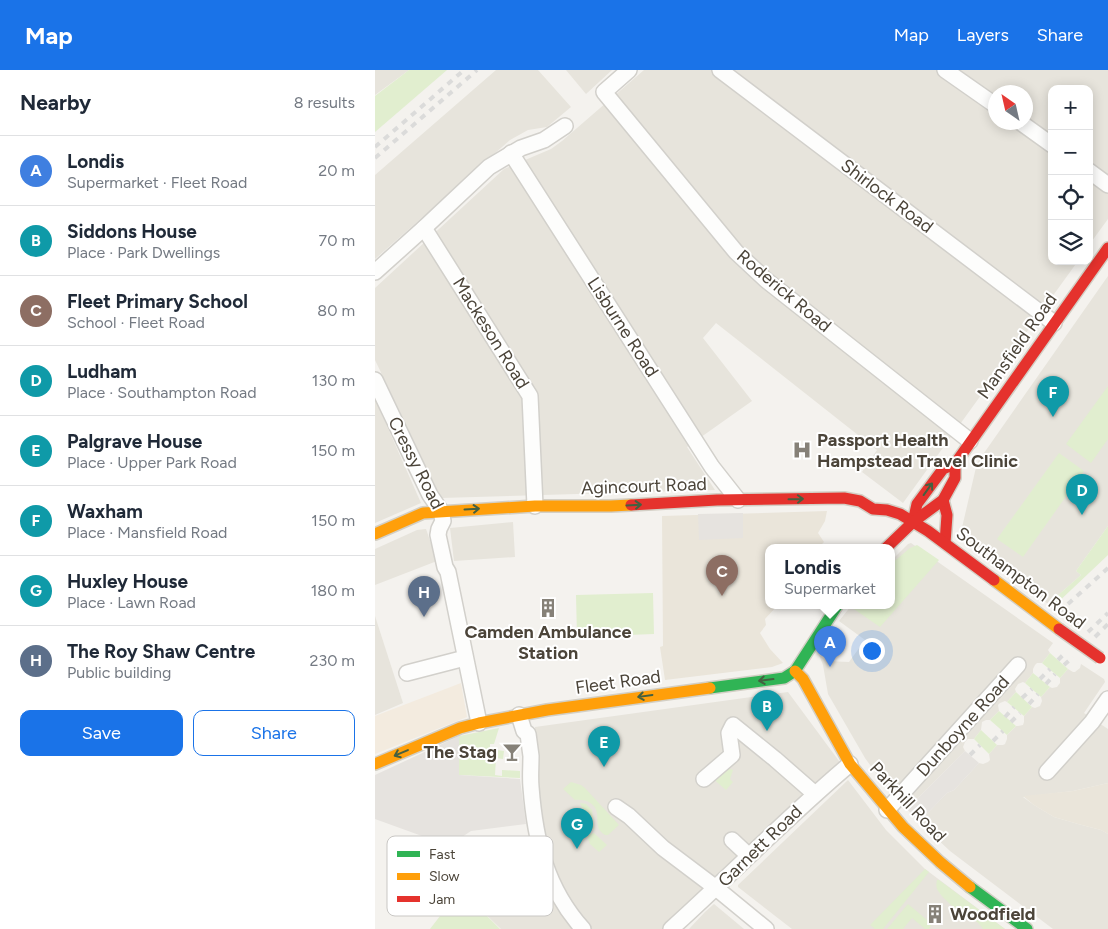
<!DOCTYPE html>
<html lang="en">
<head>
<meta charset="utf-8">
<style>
	:root { --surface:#fff; --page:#f6f6f7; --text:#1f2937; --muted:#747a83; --line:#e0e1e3; --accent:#1a73e8 }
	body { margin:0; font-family:Figtree,sans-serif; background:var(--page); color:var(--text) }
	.controls { position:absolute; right:15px; top:15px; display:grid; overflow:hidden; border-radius:10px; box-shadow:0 2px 12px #0003 }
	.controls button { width:45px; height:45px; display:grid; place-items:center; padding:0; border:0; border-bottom:1px solid var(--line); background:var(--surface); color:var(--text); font:25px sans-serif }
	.compass { position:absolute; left:613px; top:15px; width:45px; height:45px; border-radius:50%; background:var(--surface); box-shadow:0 2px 12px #0003; rotate:326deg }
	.you { position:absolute; left:496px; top:580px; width:18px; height:18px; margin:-12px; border:4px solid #fff; border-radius:50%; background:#1a73e8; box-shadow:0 0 0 8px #1a73e833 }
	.badge { display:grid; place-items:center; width:32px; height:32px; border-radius:50%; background:var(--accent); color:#fff; font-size:16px; font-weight:700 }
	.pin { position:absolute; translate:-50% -41px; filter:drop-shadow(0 1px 2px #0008) }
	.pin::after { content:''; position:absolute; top:26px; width:18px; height:15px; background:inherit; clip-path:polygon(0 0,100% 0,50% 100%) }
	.popup { position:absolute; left:390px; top:474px; width:130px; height:65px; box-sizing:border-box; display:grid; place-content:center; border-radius:10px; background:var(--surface); filter:drop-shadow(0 1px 4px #0005); font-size:16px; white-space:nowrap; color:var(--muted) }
	.popup b { font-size:19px; color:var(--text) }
	.popup::after { content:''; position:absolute; left:50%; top:100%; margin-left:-10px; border:10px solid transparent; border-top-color:var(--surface) }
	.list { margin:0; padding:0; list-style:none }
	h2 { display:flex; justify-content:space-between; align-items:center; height:65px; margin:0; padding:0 20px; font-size:21px }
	h2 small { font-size:16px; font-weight:400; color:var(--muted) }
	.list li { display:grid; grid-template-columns:32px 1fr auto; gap:15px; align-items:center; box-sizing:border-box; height:70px; padding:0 20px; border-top:1px solid var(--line) }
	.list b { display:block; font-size:19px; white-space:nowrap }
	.list p { margin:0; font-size:16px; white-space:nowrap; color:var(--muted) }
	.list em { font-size:16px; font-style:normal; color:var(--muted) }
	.actions { display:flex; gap:10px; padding:15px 20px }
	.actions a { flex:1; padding:11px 0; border:1px solid var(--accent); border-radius:10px; text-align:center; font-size:18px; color:var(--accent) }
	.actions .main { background:var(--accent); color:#fff }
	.icon { flex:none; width:28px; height:28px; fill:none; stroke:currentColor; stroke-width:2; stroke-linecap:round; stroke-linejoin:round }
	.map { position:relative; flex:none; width:733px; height:859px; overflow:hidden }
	header { display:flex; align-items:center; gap:30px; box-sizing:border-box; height:70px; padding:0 25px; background:var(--accent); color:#fff }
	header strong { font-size:24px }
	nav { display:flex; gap:28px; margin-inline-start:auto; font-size:18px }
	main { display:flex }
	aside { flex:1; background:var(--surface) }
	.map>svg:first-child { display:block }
</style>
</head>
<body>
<header>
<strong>Map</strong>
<nav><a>Map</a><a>Layers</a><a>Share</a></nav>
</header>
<main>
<aside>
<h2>Nearby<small>8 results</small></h2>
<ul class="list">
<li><span class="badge" style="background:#3f7fe0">A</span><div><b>Londis</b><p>Supermarket · Fleet Road</p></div><em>20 m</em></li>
<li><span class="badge" style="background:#0f9aa8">B</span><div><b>Siddons House</b><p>Place · Park Dwellings</p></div><em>70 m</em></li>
<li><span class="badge" style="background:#8d6e63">C</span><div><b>Fleet Primary School</b><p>School · Fleet Road</p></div><em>80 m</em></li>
<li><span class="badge" style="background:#0f9aa8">D</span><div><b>Ludham</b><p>Place · Southampton Road</p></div><em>130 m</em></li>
<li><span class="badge" style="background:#0f9aa8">E</span><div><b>Palgrave House</b><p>Place · Upper Park Road</p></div><em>150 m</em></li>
<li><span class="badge" style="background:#0f9aa8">F</span><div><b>Waxham</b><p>Place · Mansfield Road</p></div><em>150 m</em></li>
<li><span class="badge" style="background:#0f9aa8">G</span><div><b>Huxley House</b><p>Place · Lawn Road</p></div><em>180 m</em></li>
<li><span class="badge" style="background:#5c6f8a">H</span><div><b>The Roy Shaw Centre</b><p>Public building</p></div><em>230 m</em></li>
</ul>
<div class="actions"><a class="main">Save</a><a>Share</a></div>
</aside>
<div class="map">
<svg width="733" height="859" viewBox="0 0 733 859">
	<rect width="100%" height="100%" fill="#f4f2ee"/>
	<g fill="#e7e4dc" fill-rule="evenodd">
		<polygon points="0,0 34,0 0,25"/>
		<polygon points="121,0 163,0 196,37 172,57 153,60 135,70 0,189 0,105"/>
		<polygon points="191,0 237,0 211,24"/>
		<path d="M269,0H733V149L714,175V19H677V191H703L528,433L487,402L502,380L341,253L328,268L377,331L312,377L340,420L66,428L0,290V218L129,99L176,79L187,71ZM620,22H650V52H620Z"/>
		<polygon points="733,206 733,456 701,501 706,505 673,534 586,462 602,393"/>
		<polygon points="0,329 46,433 0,453"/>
		<polygon points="138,452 140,487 79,491 75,458"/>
		<polygon points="51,459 62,491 0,515 0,479 42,460"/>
		<polygon points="536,473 678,573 673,580 675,583 667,593 662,593 660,595 658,599 658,603 650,613 648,612 643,614 640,619 641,622 632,632 630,631 625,633 623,635 624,641 615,650 611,650 607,652 606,660 599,669 593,669 590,672 588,677 590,681 532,739 508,713 490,688 453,624 448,595 444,585 452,591 474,592 490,570 464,551 476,536 516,536 516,491 533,474"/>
		<polygon points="0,546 28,633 0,645"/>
		<polygon points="706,594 729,609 730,612 709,643 733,659 733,713 698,721 648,727 659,735 679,747 703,754 726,760 733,764 733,859 678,859 575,781 544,752 572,723 579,720 604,693 608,694 613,692 615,690 614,684 622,675 628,675 630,674 632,669 632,665 641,656 643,656 648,655 649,652 649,646 657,637 660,638 665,636 667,631 666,627 675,617 677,618 682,617 685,613 685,608 693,599 698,602 700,602 705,598"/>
		<polygon points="413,622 467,695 287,859 126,859 102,836 89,807 96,792 102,782 168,767 159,706 160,657"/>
		<polygon points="473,710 511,760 550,799 630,859 417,859 363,817 363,815"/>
		<polygon points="339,834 369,859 314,859 330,842"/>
	</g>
	<polygon fill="#f3ebdf" points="86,613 92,647 0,684 0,646"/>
	<g fill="#eae5da">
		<polygon points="452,441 450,451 443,463 449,472 443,478 438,477 437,478 394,478 394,536 402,536 390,549 391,555 385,563 395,579 408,593 397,597 290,610 285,577 288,576 287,446"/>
		<polygon points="733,713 733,764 726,760 703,754 679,747 659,735 648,726 698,721"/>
	</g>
	<g fill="#e1eecf">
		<polygon points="34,0 72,0 0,62 0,26"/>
		<polygon points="733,316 733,369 716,393 691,374"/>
		<polygon points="684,383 709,401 648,487 622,469"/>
		<polygon points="733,456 733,485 678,537 673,534 706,505 701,501"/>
		<polygon points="542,475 545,477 564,490 505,557 476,537 478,536 516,536 516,494 535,478"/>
		<polygon points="278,523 279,564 202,567 201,525"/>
		<polygon points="675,583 693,599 685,608 667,593"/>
		<polygon points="658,603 675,617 666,627 650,613"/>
		<polygon points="641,622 657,637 649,646 632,632"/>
		<polygon points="624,641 641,656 632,665 615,650"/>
		<polygon points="124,658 119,674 115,674 115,679 129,681 128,689 121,688 120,705 127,706 127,700 145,701 145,708 84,705 84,666"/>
		<polygon points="606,660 622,675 614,684 599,669"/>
		<polygon points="349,697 358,700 355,709 358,712 351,720 336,707"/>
		<path d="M196,712L206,715L210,718L244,755L233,765H230C221,760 223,753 222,743C220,732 209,729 200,730L188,719Z"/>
		<polygon points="205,733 211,734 217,740 219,759 214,759 210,741 208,740"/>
		<polygon points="219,763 220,764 232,775 224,782 215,774 212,765"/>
		<polygon points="151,773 153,793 160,809 146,826 113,798 145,790 142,775"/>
		<polygon points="110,784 113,797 110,799 129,814 125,820 122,818 107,836 100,823 95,829 125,859 55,859 93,810 97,814"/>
		<polygon points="550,799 554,802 508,859 500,859 495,855"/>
		<path d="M562,810H564L630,859H608C602,850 600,851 592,847C586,844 567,828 564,822C561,819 561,814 562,810Z"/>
		<polygon points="162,812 171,829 163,839 150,828"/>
		<polygon points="533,834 557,854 554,859 550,859 537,848 528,859 512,859"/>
	</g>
	<g fill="#e6e3df">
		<polygon points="368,443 368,468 324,470 323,444"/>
		<polygon points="84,666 84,705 145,709 151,754 96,761 84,769 80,778 0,749 0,705"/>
		<polygon points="590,681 604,693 579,720 572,723 544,752 532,739"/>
	</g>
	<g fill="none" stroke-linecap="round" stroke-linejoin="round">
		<g stroke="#d2d0cb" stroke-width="18">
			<g id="street">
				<polyline points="254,0 229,22 361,182 391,210 595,371"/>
				<polyline points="345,0 679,253"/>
				<polyline points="570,0 620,35"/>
				<polyline points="645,52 677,75"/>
				<polyline points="136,83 337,397 363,430"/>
				<polyline points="714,101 733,115"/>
				<polyline points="49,158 155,326 160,436"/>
				<polyline points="0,202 49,158 114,97 146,78 169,70 190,56"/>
				<polyline points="0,310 42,398 55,425 66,441 68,451 64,459 63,465 70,497 73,502 104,653"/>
				<polyline points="32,603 90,588"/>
				<path d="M144,645L149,661L153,664C154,671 155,679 156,686C156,697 155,707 156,717C160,770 171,818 208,859"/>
				<polyline points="672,702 717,652 733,629"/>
				<polyline points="329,709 357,685 354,663 358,655 400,689 440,724"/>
				<polyline points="241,737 254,746 288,778 341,818 391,859"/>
				<polyline points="512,740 643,595"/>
				<polyline points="357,770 373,785"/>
				<path d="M296,859C356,805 413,746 475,694"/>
			</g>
		</g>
		<g stroke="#d3cfc5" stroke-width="14">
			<g id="fast">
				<polyline points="335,618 409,608 420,601 462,536"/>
				<polyline points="595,817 652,859"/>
			</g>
		</g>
		<g stroke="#d3cfc5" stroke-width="14">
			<g id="slow">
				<polyline points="0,464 48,443 160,436 236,436 256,435"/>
				<polyline points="619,510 684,559"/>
				<polyline points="420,601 428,609 475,694 528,757 565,792 595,817"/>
				<polyline points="0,694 85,658 104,653 172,640 335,618"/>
			</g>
		</g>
		<g stroke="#d3cfc5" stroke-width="14">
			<g id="jam">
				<polyline points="568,430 572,445 570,473"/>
				<polyline points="256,435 342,430 469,428 485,431 498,439 512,440 525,444 553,461 619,510"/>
				<polyline points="538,452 542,434 568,399 580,394 733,178"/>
				<polyline points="511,478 538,452 568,430 580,408 580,394"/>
			</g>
		</g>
		<use href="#street" stroke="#fdfdfc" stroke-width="15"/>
		<use href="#fast" stroke="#30b455" stroke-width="11"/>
		<use href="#slow" stroke="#ff9f0a" stroke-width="11"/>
		<use href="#jam" stroke="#e5322d" stroke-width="11"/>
		<g stroke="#dbdbda" stroke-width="4" stroke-dasharray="6 6" stroke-linecap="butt">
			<polyline points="0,77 89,0"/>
			<polyline points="0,88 102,0"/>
			<polyline points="684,542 733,498"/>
			<polyline points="713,562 733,543"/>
			<polyline points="720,567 733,554"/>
			<polyline points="683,590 691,582"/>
			<polyline points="689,595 698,587"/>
			<polyline points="665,609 675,599"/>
			<polyline points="671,614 680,604"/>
			<polyline points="647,628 657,619"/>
			<polyline points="654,634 663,624"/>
			<polyline points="630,647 639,637"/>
			<polyline points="636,652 645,643"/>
			<polyline points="618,671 628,661"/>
			<polyline points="595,685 605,675"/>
		</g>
		<g stroke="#d3cfc5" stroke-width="14" stroke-linecap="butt">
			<polyline id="jam-bridge" points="684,559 725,588"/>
		</g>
		<use href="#jam-bridge" stroke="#e5322d" stroke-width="11"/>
	</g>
	<defs><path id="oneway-shaft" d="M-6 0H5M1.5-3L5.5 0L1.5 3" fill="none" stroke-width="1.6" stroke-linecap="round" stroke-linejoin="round" transform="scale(1.25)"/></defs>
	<g stroke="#446040">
		<use href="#oneway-shaft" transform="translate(553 419) rotate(-54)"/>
		<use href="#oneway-shaft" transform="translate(421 429) rotate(-1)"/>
		<use href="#oneway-shaft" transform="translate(259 435) rotate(-3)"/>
		<use href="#oneway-shaft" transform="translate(97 439) rotate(-3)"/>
		<use href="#oneway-shaft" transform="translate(391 610) rotate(173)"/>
		<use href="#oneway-shaft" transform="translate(270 626) rotate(172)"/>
		<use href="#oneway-shaft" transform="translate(26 683) rotate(157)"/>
	</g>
	<defs>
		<g id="hospital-bare" transform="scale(1.5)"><path d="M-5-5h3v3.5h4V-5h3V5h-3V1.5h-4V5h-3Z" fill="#868178" stroke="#fff" stroke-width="2.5" paint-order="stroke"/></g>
		<g id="building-bare" transform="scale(1.5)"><path d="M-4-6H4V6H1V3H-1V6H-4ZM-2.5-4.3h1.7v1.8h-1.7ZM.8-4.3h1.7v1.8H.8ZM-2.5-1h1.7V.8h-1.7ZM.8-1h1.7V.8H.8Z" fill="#868178" stroke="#fff" stroke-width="2.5" paint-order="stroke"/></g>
		<g id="bar-bare" transform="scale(1.5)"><path d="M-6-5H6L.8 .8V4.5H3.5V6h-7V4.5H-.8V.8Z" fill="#868178" stroke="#fff" stroke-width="2.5" paint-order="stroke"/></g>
	</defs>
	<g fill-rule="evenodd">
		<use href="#hospital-bare" x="427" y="380"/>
		<use href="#building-bare" x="173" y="538"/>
		<use href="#bar-bare" x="137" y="682"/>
		<use href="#building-bare" x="560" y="844"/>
	</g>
	<g text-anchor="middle" stroke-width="4" stroke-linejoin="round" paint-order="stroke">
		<g font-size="18" fill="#4b4439" stroke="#fff">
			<text transform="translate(512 126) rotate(37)" y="6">Shirlock Road</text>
			<text transform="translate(409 221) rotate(40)" y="6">Roderick Road</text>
			<text transform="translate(248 257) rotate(57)" y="6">Lisburne Road</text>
			<text transform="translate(116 263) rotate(58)" y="6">Mackeson Road</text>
			<text transform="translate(642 276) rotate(-55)" y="6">Mansfield Road</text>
			<text transform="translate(41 393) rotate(63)" y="6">Cressy Road</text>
			<text transform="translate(269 416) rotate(-2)" y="6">Agincourt Road</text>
			<text transform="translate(646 508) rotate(37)" y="6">Southampton Road</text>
			<text transform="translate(243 612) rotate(-8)" y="6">Fleet Road</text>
			<text transform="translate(588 656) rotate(-48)" y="6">Dunboyne Road</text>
			<text transform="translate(533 732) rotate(47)" y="6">Parkhill Road</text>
			<text transform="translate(385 776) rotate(-44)" y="6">Garnett Road</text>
		</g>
		<g font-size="18" font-weight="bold" fill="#4b4439" stroke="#fff" text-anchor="start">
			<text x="442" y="376">Passport Health<tspan x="442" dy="21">Hampstead Travel Clinic</tspan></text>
			<text x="173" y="568" text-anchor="middle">Camden Ambulance<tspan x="173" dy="21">Station</tspan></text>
			<text x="122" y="688" text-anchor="end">The Stag</text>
			<text x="575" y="850">Woodfield</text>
		</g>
	</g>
	<rect x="12" y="766" width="166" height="80" rx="8" fill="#fff" stroke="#c9c7c4" stroke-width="1"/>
	<rect x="22" y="781" width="23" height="6" fill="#30b455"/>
	<rect x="22" y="803" width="23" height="7" fill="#ff9f0a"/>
	<rect x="22" y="826" width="23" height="6" fill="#e5322d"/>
	<g font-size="14" fill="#4b4439">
		<text x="54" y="789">Fast</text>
		<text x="54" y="811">Slow</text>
		<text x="54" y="834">Jam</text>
	</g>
</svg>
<div class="controls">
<button>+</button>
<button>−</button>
<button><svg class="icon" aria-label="locate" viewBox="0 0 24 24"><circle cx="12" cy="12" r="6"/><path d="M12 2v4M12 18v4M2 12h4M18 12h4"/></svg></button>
<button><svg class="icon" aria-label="layers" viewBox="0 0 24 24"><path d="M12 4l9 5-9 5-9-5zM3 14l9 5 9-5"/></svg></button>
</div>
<svg class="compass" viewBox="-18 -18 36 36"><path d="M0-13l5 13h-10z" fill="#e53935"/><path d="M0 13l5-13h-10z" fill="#747a83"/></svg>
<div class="you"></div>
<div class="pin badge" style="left:455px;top:597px;background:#3f7fe0">A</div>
<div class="popup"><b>Londis</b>Supermarket</div>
<div class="pin badge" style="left:392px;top:661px;background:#0f9aa8">B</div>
<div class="pin badge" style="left:347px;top:526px;background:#8d6e63">C</div>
<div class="pin badge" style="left:707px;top:445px;background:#0f9aa8">D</div>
<div class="pin badge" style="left:229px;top:697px;background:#0f9aa8">E</div>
<div class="pin badge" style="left:678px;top:347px;background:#0f9aa8">F</div>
<div class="pin badge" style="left:202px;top:779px;background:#0f9aa8">G</div>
<div class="pin badge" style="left:49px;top:547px;background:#5c6f8a">H</div>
</div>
</main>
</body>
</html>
